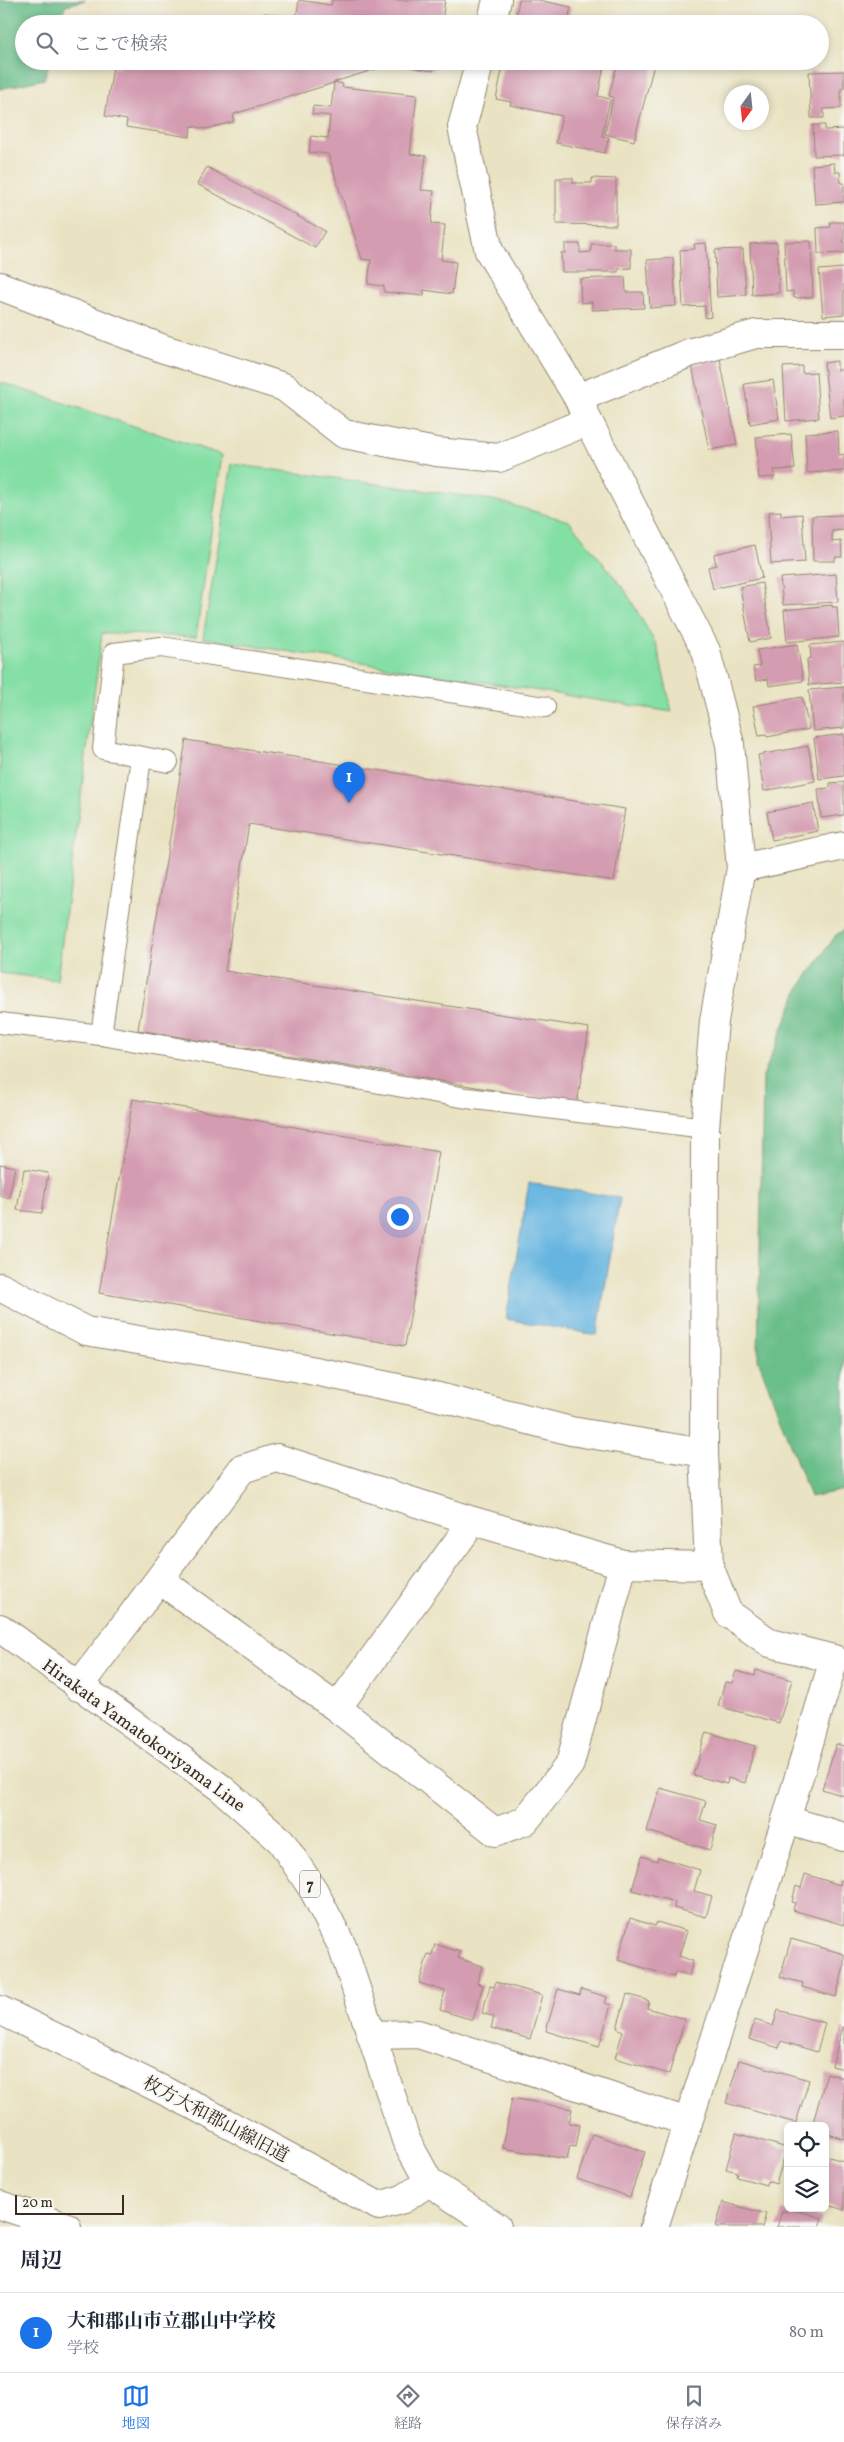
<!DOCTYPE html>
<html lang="ja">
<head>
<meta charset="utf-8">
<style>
	:root { --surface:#fff; --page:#f2f2f3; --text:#1f2937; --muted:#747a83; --line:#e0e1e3; --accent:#1a73e8 }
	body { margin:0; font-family:Vollkorn,"Noto Serif JP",serif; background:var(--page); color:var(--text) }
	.controls { position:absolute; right:15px; bottom:15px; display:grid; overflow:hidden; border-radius:8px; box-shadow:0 2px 8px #0003 }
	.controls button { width:45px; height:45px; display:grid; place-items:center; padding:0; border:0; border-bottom:1px solid var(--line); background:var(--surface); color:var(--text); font:25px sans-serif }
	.compass { position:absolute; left:724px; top:85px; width:45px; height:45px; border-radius:50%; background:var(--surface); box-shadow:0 2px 8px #0003; rotate:195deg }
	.scale { position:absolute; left:15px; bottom:12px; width:109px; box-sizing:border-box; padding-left:5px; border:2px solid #3b2a1e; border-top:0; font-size:14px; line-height:18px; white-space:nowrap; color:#3b2a1e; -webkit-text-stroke:4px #f6f6f2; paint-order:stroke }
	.you { position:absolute; left:399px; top:1216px; width:18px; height:18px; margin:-12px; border:4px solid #fff; border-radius:50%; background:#1a73e8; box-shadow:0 0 0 8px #1a73e833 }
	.badge { display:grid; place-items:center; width:32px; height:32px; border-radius:50%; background:var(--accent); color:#fff; font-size:16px; font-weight:700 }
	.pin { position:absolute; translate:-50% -41px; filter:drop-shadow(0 1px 2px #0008) }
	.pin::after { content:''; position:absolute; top:26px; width:18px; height:15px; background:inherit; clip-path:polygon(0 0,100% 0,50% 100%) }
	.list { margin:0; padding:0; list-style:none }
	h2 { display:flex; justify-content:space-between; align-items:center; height:65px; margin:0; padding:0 20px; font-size:21px }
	h2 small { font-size:16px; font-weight:400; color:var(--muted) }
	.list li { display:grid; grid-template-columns:32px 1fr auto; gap:15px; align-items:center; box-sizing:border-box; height:80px; padding:0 20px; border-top:1px solid var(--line) }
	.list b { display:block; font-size:19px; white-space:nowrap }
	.list p { margin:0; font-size:16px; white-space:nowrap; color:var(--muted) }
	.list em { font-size:16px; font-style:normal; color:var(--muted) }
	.icon { flex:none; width:28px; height:28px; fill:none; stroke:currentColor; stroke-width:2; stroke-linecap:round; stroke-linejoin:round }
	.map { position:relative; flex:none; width:844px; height:2227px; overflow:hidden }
	.search { position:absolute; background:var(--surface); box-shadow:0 2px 8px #0003; left:15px; right:15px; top:15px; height:55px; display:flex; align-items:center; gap:12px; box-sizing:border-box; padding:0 18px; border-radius:28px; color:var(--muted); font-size:19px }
	.sheet { height:145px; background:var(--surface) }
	nav { display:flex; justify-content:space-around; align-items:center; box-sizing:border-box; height:70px; border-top:1px solid var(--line); background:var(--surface); font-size:14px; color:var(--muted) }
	nav a { display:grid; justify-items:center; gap:2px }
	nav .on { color:var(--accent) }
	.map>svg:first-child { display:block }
</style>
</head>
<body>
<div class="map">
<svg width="844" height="2227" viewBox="0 0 844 2227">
	<rect width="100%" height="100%" fill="#f6f6f2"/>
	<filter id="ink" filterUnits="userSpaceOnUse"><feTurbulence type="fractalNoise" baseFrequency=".02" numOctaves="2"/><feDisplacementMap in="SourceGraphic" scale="10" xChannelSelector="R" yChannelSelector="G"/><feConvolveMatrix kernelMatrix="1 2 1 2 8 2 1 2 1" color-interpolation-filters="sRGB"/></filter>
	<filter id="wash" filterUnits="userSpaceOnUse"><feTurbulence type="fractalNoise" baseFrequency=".0096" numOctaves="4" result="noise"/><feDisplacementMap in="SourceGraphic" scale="20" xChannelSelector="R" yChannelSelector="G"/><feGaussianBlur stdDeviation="1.12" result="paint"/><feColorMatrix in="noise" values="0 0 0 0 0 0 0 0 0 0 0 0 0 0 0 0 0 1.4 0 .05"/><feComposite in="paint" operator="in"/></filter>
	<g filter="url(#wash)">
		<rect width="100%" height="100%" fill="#eae3c3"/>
		<g fill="#84dfa5" stroke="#608462">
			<polygon points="0,382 222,455 196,637 102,633 57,980 0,973"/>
			<polygon points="232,464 493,500 569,521 625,590 657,646 672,712 203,638"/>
		</g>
		<g fill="#6bbe8a" stroke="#537454">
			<polygon points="0,0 85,0 65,6 60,24 24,24 24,61 50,61 44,79 0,89"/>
			<polygon points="844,930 844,1490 810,1497 758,1359 763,1076 799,988 836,935"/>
		</g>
		<polygon fill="#66b5e0" stroke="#50707f" points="529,1183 620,1198 597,1335 506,1319"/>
		<g id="blocks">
			<g fill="#d49cb1">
				<polygon points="299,0 331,5 332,0 445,0 442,21 448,22 448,24 262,24 264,13 296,18"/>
				<polygon points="519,0 538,0 571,7 567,24 528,24 515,21"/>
				<polygon points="120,61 438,61 433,71 392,64 334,82 343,84 342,87 417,95 410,154 426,156 421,190 434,191 431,224 445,225 441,260 456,262 452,294 424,290 424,296 384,292 384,286 368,284 371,260 362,259 328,154 309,152 311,136 328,138 330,116 312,114 313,106 331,108 334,83 234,114 233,122 206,129 191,126 190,137 126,127 127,120 105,116 113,67 119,68"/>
				<polygon points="504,61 579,61 604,67 598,96 610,99 602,136 609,137 605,153 556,143 562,116 510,105 511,102 496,99"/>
				<polygon points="612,61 655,61 634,141 605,134 613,97 609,96 617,65 611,64"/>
				<polygon points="844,71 844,88 841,88 841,108 824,109 824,118 811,118 809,72"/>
				<polygon points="813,125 825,125 825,130 844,129 844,155 814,156"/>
				<polygon points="834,163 835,172 840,172 841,183 844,183 844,202 815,204 812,165"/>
				<polygon points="207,167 325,231 315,248 197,184"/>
				<polygon points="556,178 573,178 573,183 592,183 592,178 616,179 616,225 556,224"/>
				<polygon points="830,222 844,222 844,253 818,254 817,228 831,227"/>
				<polygon points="811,241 813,297 794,298 793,291 786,292 784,242"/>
				<polygon points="777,242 779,293 752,295 750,244"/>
				<polygon points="706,243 711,317 705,318 705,306 683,307 680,250 695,249 694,244"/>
				<polygon points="565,244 580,244 580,253 591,252 591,244 614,244 614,249 631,249 631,268 618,269 618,272 562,272 561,253 565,253"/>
				<polygon points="743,249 746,295 717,297 715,250"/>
				<polygon points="673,258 676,306 650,308 647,260"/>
				<polygon points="844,268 844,314 823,316 819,270"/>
				<polygon points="625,277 626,292 643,292 644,308 592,310 592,302 581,303 580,279"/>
				<polygon points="720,359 737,445 709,450 692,365"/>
				<polygon points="837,361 837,370 844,370 844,416 830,418 824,363"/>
				<polygon points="802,366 802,373 816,372 819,418 786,421 783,367"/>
				<polygon points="773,380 779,419 750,424 744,384"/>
				<polygon points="838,431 839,455 844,454 844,471 807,473 805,433"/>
				<polygon points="791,434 795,469 774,470 775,477 759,478 756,437"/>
				<polygon points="781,511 781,516 802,514 805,562 771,564 768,516 770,516 769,512"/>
				<polygon points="844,515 844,530 832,531 832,542 841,541 842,557 835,557 835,561 813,561 812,516"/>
				<polygon points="755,545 762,578 713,589 708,567 716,565 714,554"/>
				<polygon points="836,574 838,602 783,605 780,578"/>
				<polygon points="762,583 771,638 750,642 740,587"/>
				<polygon points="832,605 832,607 837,607 839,637 787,642 784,610"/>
				<polygon points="844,642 844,682 809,685 807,659 811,658 810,645"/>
				<polygon points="797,644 803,681 769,686 768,679 756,681 753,667 760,666 757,650"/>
				<polygon points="844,687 844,728 813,731 809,690"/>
				<polygon points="802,697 809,729 767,737 766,735 759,736 753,706"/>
				<polygon points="844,734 844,776 819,779 814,738"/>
				<polygon points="186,740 625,809 614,881 249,824 225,971 589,1028 577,1104 138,1030"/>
				<polygon points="808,746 815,781 764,791 758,755"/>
				<polygon points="844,782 844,815 821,818 818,789 830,788 830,783"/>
				<polygon points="813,803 818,831 772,840 767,812"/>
				<polygon points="133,1099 439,1152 405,1346 99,1293"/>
				<polygon points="0,1164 15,1167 9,1198 0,1196"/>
				<polygon points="24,1169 48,1173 42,1213 17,1210"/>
				<polygon points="756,1670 792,1680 779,1723 718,1706 725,1682 732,1683 736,1671 755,1676"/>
				<polygon points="706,1732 755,1746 745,1783 728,1778 727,1784 693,1775"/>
				<polygon points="836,1744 844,1746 844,1796 822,1789"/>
				<polygon points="660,1788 706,1801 700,1820 717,1825 710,1850 647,1831"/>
				<polygon points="642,1856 657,1861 658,1857 700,1870 694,1891 712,1896 706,1917 674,1908 675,1902 632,1890"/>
				<polygon points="805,1874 840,1885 841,1880 844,1881 844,1925 793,1910 795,1903 792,1902 796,1886 801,1888"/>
				<polygon points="630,1918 655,1926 657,1922 687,1931 679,1956 693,1961 689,1976 675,1972 674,1977 618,1960"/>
				<polygon points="791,1939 844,1954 844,1967 836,1997 802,1987 803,1983 780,1977"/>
				<polygon points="435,1944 460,1952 458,1958 482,1966 477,1983 483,1985 473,2020 440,2010 445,1991 419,1983 428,1954 432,1955"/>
				<polygon points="496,1982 542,1995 530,2039 491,2028 494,2017 482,2013 490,1986 494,1987"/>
				<polygon points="558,1989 580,1995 581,1989 607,1997 605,2003 611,2005 599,2047 546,2031"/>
				<polygon points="627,1994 649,2001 647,2008 685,2019 669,2074 615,2058 623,2031 617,2028"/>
				<polygon points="778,2010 825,2023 817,2052 781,2041 779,2048 749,2039 755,2020 773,2026"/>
				<polygon points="843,2027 844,2027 844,2069 832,2066"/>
				<polygon points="739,2060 809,2080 796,2123 726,2103"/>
				<polygon points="827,2073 844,2078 844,2139 825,2133 825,2126 812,2126"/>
				<polygon points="512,2098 572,2109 569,2123 580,2125 576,2147 570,2146 567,2159 503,2148"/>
				<polygon points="736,2133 787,2148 776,2184 767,2181 766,2185 737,2177 738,2172 726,2169"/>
				<polygon points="592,2134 645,2152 630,2197 577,2179"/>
				<polygon points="825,2156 844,2161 844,2210 825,2204"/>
				<polygon points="723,2202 766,2214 762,2227 716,2227"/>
				<polygon points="788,2208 822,2218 819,2227 777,2227 782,2211 786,2212"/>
			</g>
		</g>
	</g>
	<g filter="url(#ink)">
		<use href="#blocks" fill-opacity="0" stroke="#928670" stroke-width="1"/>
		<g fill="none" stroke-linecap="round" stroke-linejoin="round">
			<g stroke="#928670" stroke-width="22">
				<g id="lane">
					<polyline points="141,758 101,1035 467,1098 705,1128"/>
					<polyline points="168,762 103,749 114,653 161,647 545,707"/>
					<polyline points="0,1023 101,1035"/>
				</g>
			</g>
			<g stroke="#928670" stroke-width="30">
				<g id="street">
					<polyline points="491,24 497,0"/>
					<polyline points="480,61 462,127 489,251 578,398 588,421 706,651 730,744 741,868 714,1021 705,1128 704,1453 709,1566 728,1613 770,1643 834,1659 786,1820 654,2227"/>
					<polyline points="0,286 164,349 284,387 344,434 436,452 499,458 588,421"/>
					<polyline points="578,398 689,353 756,334 844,334"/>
					<polyline points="741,868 844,846"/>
					<polyline points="0,1287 86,1331 300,1368 427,1394 571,1431 704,1453"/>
					<polyline points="160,1580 337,1708 495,1832 525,1821 570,1764 623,1564"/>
					<polyline points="78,1687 242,1469 277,1458 473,1521 623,1564 709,1566"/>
					<polyline points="337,1708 473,1521"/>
					<polyline points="786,1820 844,1837"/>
					<polyline points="0,2010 193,2105 379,2206 403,2199 429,2182"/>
					<polyline points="371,2035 418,2034 688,2122"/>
					<polyline points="0,2205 67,2227"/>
				</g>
			</g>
			<g stroke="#928670" stroke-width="30">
				<polyline id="primary" points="0,1628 221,1788 281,1841 314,1891 342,1946 406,2140 429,2182 497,2227"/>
			</g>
			<use href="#lane" stroke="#fff" stroke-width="20"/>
			<use href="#street" stroke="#fff" stroke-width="28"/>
			<use href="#primary" stroke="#fff" stroke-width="28"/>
		</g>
	</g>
	<g text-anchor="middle" stroke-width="4" stroke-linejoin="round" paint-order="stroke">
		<rect fill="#f6f6f2" stroke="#73675e" stroke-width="1" x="300" y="1870.5" width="20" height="27" rx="4"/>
		<g font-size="16" font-weight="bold" fill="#3b2a1e">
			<text x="310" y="1890">7</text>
		</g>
		<g font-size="18" fill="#3b2a1e" stroke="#f6f6f2">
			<text transform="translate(144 1735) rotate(36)" y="6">Hirakata Yamatokoriyama Line</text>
			<text transform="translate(216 2119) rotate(28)" y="6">枚方大和郡山線旧道</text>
		</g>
	</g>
</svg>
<div class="controls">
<button><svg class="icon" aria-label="locate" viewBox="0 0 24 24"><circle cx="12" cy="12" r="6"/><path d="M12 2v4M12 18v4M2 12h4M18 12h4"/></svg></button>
<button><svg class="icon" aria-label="layers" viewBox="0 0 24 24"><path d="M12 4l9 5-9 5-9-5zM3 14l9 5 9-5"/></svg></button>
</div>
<svg class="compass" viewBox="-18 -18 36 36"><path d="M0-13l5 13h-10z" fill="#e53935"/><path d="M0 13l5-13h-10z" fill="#747a83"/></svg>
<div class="scale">20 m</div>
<div class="you"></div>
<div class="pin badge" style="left:349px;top:803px">1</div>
<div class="search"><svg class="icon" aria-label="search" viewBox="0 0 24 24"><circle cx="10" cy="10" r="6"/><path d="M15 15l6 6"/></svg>ここで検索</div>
</div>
<section class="sheet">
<h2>周辺<small></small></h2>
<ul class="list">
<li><span class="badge">1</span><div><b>大和郡山市立郡山中学校</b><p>学校</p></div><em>80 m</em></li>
</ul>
</section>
<nav>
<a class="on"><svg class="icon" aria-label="map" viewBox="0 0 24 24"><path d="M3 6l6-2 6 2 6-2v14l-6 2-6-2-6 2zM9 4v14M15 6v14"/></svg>地図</a>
<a><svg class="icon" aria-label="directions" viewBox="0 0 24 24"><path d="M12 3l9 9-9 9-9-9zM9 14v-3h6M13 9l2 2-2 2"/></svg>経路</a>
<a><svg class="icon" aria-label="saved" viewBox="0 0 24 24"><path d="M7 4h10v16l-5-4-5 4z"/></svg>保存済み</a>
</nav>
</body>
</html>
